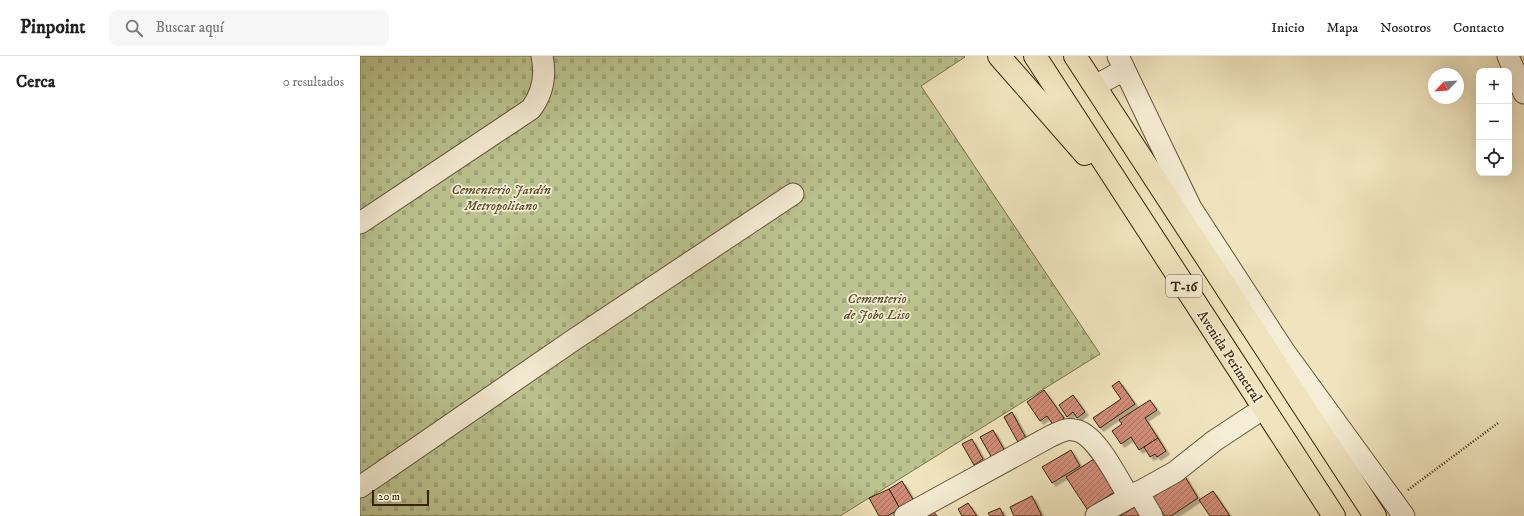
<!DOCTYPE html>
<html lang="es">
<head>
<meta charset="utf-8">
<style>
	:root { --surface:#fff; --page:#f6f6f6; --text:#222; --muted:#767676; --line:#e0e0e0 }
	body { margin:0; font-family:"IM FELL DW Pica",serif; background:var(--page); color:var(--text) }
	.controls { position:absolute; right:12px; top:12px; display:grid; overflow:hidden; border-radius:8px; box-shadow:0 4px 16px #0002 }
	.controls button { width:36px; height:36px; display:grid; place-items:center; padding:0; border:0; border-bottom:1px solid var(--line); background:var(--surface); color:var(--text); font:20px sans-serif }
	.compass { position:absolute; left:1068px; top:12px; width:36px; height:36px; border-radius:50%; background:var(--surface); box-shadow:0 4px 16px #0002; rotate:245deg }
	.scale { position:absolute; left:12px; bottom:10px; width:57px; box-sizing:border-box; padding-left:4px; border:2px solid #372408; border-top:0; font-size:11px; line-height:14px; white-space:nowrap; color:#372408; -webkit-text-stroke:3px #f5edd5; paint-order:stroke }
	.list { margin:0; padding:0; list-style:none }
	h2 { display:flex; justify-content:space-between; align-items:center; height:52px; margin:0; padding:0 16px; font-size:17px }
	h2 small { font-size:13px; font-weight:400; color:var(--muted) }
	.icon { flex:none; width:22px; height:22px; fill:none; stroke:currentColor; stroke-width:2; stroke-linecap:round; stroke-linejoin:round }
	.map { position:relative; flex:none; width:1164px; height:460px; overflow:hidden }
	header { display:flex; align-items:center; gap:24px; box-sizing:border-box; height:56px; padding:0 20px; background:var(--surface); border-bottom:1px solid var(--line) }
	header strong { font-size:19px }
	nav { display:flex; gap:22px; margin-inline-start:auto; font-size:14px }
	.search { width:280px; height:36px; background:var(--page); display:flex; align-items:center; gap:10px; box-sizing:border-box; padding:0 14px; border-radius:8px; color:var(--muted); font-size:15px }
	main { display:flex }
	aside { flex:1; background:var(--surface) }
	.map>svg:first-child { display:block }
</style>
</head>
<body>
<header>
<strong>Pinpoint</strong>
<div class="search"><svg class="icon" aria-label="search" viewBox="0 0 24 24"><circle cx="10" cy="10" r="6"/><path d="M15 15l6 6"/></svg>Buscar aquí</div>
<nav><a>Inicio</a><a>Mapa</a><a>Nosotros</a><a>Contacto</a></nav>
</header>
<main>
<aside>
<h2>Cerca<small>0 resultados</small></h2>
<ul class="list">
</ul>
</aside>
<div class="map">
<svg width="1164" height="460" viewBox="0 0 1164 460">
	<defs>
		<pattern id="cemetery-stones" width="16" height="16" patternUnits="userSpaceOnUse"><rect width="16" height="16" fill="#bbc490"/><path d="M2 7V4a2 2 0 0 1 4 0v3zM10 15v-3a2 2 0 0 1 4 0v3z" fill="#a1a87b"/></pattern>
		<pattern id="building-hatch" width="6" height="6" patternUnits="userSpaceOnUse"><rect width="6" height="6" fill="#d28c79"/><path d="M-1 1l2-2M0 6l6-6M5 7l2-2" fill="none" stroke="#ab7261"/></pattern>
		<filter id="shadow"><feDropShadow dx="3.5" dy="3.5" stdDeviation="0" flood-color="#0004"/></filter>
	</defs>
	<rect width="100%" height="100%" fill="#f0e4be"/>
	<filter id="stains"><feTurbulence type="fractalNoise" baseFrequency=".005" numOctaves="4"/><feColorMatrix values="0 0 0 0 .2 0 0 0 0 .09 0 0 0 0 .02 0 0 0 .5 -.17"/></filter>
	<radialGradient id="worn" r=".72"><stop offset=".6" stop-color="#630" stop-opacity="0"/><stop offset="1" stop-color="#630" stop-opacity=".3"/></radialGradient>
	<polygon fill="url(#cemetery-stones)" stroke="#79744c" points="0,0 604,0 605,1 561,30 740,298 480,460 0,460"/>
	<g fill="url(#building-hatch)" stroke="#372408" filter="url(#shadow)">
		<polygon points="759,325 775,348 740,372 733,362 761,343 752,330"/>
		<polygon points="684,334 704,362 694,370 687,360 680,365 667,346"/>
		<polygon points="713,339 725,356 717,362 713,356 707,361 699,349"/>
		<polygon points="790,344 797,354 785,362 798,382 779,394 771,381 761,388 752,375 762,368 759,364"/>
		<polygon points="652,356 667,384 659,388 644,361"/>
		<polygon points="633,374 645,395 632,402 620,381"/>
		<polygon points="798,382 806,395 797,401 795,398 790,401 784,391"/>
		<polygon points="612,383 623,403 614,409 602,388"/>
		<polygon points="711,394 720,410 692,427 682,411"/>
		<polygon points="737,401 758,434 727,453 706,421"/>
		<polygon points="824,419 838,442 811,460 805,460 796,447 789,442"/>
		<polygon points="542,425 554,445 540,453 529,433"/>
		<polygon points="529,433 540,453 527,460 519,460 509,442"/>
		<polygon points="853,435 870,460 850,460 839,444"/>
		<polygon points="672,440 682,460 654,460 650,451"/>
		<polygon points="608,447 617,460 602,460 598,453"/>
		<polygon points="775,451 781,460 760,460"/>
		<polygon points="640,452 644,460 630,460 628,457"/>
		<polygon points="574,456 577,460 568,460"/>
	</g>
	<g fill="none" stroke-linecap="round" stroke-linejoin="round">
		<g stroke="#655436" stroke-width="23">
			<g id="minor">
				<polyline points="758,0 831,152 924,295 1044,460"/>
				<polyline points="1148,0 1164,37"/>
				<polyline points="735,30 764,14"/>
				<path d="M0,167L171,53C183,37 186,19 182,0"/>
				<polyline points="0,431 212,285 433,138"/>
				<polyline points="778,436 792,460"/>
				<path d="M545,460L691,380C698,377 706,372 714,374C736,376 758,424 769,441"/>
				<polyline points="736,460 815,416 854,385 904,352"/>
			</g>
		</g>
		<g stroke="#372408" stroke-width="24">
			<g id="highway">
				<polyline points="639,0 725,98"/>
				<polyline points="675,0 974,460"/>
				<polyline points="715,0 1015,460"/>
			</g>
		</g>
		<polyline stroke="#372408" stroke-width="2.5" stroke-dasharray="1 2" stroke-linecap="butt" points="1048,434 1138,367"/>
		<use href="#minor" stroke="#f5edd5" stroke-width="21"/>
		<use href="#highway" stroke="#f0e4be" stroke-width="22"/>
	</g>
	<g text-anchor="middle" stroke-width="3.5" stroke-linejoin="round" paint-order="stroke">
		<rect fill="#f5edd5" stroke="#706046" stroke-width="1" x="806" y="219" width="36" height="22" rx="3"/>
		<g font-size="13" font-weight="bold" fill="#372408">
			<text x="824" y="235">T-16</text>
		</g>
		<g font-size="14" font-style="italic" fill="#584c2a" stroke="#f5edd5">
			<text x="141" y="138">Cementerio Jardín<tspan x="141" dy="16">Metropolitano</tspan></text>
			<text x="517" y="247">Cementerio<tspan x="517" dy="16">de Jobo Liso</tspan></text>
		</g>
		<g font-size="14" fill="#372408" stroke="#f5edd5">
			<text transform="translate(870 300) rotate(57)" y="5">Avenida Perimetral</text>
		</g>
	</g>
	<rect width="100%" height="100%" filter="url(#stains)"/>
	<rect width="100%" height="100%" fill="url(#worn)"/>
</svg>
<div class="controls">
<button>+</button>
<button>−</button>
<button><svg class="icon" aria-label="locate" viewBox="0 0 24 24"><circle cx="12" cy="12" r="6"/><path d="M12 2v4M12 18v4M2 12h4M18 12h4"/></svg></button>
</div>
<svg class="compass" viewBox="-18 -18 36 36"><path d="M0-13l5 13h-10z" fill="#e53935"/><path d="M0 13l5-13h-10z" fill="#767676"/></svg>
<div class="scale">20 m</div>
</div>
</main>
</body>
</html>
